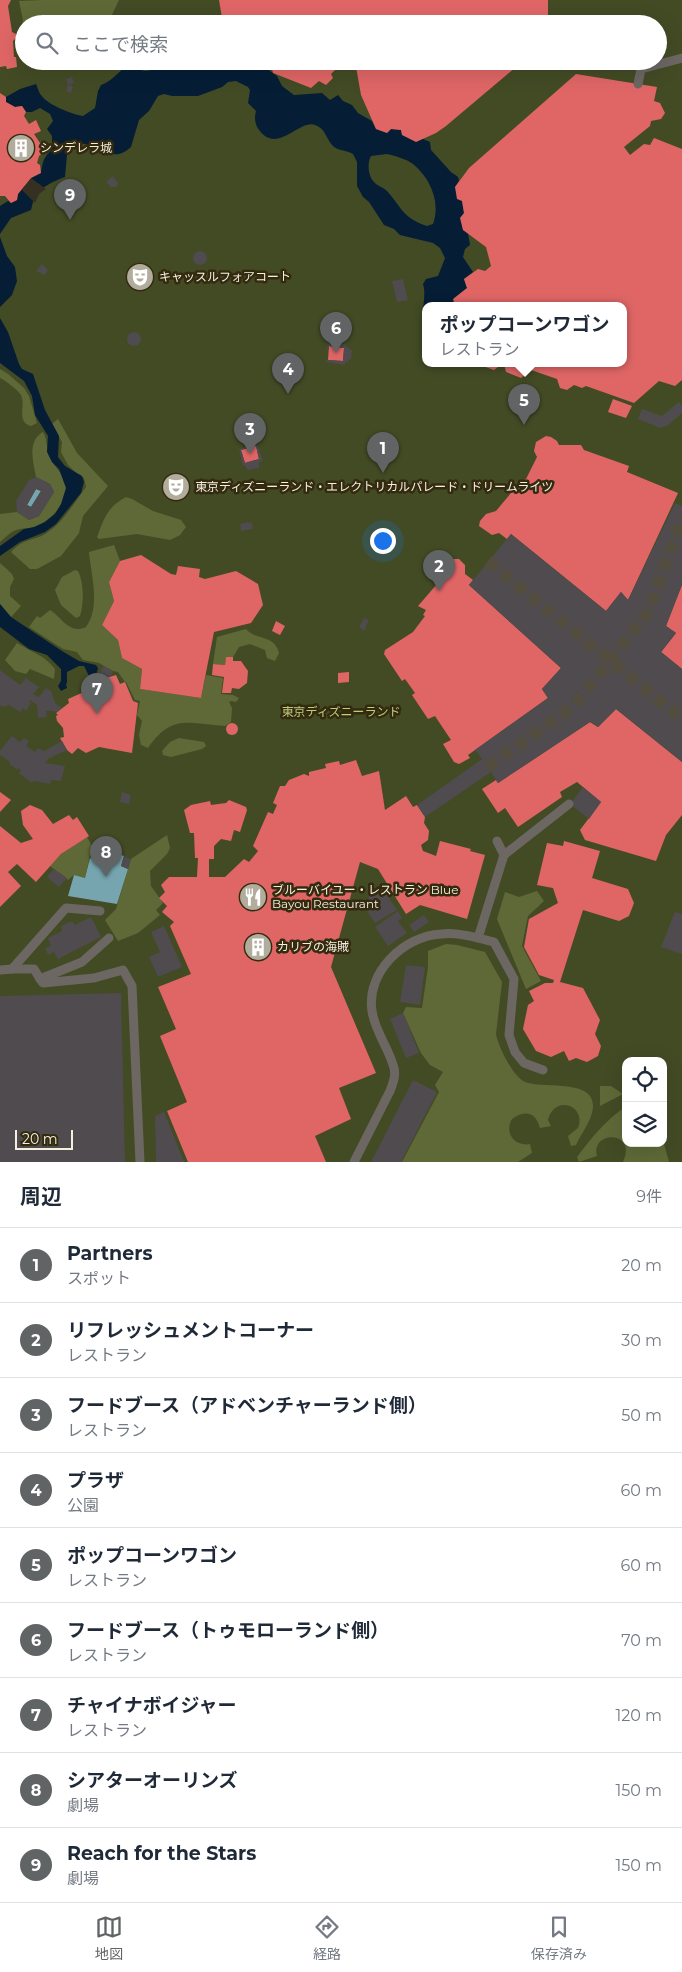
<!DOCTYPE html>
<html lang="ja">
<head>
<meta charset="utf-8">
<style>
	:root { --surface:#fff; --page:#f2f2f3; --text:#1f2937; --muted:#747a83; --line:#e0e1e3; --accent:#616465 }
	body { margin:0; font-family:Montserrat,"Noto Sans JP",sans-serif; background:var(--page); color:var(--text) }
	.controls { position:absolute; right:15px; bottom:15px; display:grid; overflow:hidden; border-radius:10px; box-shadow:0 5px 20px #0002 }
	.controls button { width:45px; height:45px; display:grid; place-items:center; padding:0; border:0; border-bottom:1px solid var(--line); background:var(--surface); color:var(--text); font:25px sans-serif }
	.scale { position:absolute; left:15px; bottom:12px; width:58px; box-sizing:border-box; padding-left:5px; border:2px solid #f4efdf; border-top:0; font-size:14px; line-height:18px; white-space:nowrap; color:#f4efdf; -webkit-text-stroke:4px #332a0f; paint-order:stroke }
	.you { position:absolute; left:382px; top:540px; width:18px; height:18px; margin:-12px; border:4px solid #fff; border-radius:50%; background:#1a73e8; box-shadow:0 0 0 8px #1a73e833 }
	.badge { display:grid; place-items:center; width:32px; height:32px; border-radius:50%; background:var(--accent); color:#fff; font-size:16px; font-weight:700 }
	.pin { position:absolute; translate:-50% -41px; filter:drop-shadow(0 1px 2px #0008) }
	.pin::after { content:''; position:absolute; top:26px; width:18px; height:15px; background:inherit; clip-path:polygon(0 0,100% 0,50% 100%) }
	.popup { position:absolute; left:422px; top:302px; width:205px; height:65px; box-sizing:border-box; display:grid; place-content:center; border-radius:10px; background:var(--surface); filter:drop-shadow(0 1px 4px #0005); font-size:16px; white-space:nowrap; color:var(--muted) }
	.popup b { font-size:19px; color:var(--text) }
	.popup::after { content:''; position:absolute; left:50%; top:100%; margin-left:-10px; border:10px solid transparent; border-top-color:var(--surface) }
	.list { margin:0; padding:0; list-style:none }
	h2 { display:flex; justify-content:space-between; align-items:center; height:65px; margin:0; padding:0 20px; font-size:21px }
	h2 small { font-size:16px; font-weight:400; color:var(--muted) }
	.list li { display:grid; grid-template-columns:32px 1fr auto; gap:15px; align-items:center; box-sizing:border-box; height:75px; padding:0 20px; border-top:1px solid var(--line) }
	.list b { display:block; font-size:19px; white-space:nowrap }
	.list p { margin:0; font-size:16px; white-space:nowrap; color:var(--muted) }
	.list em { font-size:16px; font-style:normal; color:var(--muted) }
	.icon { flex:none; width:28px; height:28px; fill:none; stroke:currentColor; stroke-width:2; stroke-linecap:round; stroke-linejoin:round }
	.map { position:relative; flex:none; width:682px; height:1162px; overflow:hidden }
	.search { position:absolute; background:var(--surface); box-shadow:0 5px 20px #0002; left:15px; right:15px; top:15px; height:55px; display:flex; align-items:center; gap:12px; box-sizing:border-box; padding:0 18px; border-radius:28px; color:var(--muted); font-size:19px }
	.sheet { height:740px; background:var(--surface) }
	nav { display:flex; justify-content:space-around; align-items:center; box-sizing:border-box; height:70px; border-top:1px solid var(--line); background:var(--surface); font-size:14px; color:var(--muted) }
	nav a { display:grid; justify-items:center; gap:2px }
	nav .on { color:var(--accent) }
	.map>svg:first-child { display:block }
</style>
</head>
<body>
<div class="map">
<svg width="682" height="1162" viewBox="0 0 682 1162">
	<rect width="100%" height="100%" fill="#363022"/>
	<path fill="#434b25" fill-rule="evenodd" d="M0,0H682V1162H0ZM24,24H658V61H24ZM425,306H623V364H425ZM626,1061H663V1143H626Z"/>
	<g fill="#5f6937">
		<polygon points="43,0 119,0 110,19 105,24 24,24 24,58 20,33 23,20 19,1"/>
		<path d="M0,369L8,374L24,388L29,396L37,423L31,426C16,422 26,406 21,395C18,390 5,380 0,378Z"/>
		<path d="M58,419L77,453L108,486L83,516L79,533L61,556L37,569H30L11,552C26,536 35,542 48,532C63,522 75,502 86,487L84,478L78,475L68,465L61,452L62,442L52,424Z"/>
		<path d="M43,432C48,440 46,450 50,458C54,467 62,472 65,481C72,500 51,520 35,527C31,529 25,528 20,529C12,530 6,537 0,542V514L17,512L29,520L39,516L54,492L50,484L36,477C33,461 27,441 43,432Z"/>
		<path d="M126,497L132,499L153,511L181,520L186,527L180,535L170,540L137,534L99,539L97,537C104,519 107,507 126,497Z"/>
		<path d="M114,545L120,561L109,582L114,601L102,625L118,640L122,658L142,669L140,689L201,698L206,675L223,678L221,694L233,695L239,698L236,702L231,701L229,702L232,708L231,722L225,726C189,724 172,713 148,748L141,745L139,735L142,721L137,715L140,701L135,700L126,682H125L118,672L113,671L99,663L83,660L77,652L63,649L29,627L37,616L40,618L50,610C62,617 69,635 86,627C101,607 91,575 89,552Z"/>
		<polygon points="0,563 12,574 14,579 10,587 10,596 21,606 11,617 0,604"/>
		<path d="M75,570L78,571C84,583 84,603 80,616L76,618L61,605L55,590L62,577Z"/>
		<path d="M246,629C256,641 274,634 279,653L275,661L267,658L265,650L250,644L239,647L233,657H226L225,665L213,664L217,637Z"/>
		<path d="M17,643C33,653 43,654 55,669L54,679L30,669L26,674L15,671L5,660Z"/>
		<polygon points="179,738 204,742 206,746 202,749 171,757 163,755 162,751 170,742"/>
		<polygon points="167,835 170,848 167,854 150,871 151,886 163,903 156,910 160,915 138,933 118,941 105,920 116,909 131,859"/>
		<polygon points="87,837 92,846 85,878 74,875 68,880 50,866 61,854"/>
		<polygon points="537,891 544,901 528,916 522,946 541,981 526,989 497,919 505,892 519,897"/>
		<path d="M446,944L457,945L485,952L502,982L496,1034C498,1046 513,1077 525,1082C541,1089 595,1078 593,1107C592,1121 581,1133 576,1145L571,1146L568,1136L578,1128C587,1105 554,1094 548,1120L551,1126L540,1128C536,1113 526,1109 512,1119C504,1132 514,1147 530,1144L532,1153L518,1162H402L439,1092L435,1085L443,1072L430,1065L421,1053L403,1013L406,1007L422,1008L428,967V951Z"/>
		<polygon points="600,1086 611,1086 623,1094 600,1106"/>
		<path d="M626,1107V1143H663V1140L669,1162H623C638,1130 590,1130 597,1156L579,1162L577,1157C590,1140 607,1118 626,1107Z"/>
	</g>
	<g fill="#051e36" fill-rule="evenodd">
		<path d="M203,61H245L248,64L263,66L277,76L282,86L294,95L322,93L330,100L338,95L343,101L352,105L358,113L372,121L376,129L387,133L391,129L401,130L402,135L423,139L430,142L431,150L451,172L458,177L459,181L455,187L462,201L464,213L461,218L463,230L468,233L470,245L465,249L463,257L473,272L464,279L467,288L454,299L455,306H425V322C420,310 427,298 423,284L426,279L438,276L445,258L440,248L433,243L400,235L394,229L384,225L369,202L363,197L357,186V162L353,154C347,150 337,151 332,145C326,138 325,128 315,125C299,119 278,155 259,130C255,124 254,119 256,111L248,103L250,90L248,87L236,81L228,82L222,87L198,96H172L164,94L158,96L149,111L139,120L131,147C109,167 98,139 75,144L67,155L65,177C54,181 40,187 34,198C33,202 32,206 31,210L11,218L0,234V206L8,201L11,203L17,200L18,194L31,178L41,172C43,162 43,157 52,150V136L47,129L53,121L50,114L40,108L32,112H26L22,106L15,107L6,102V97L20,89L36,84C38,88 39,93 41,95C48,105 71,114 83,116L95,108L98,91L101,85C113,81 118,71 129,65C151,76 147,69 166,64C176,62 189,64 198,65ZM387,154C396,156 406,159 413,164C430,178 441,202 433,224L427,226C403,218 402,208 387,191C383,187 377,186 374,182C368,176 367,163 371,156Z"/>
		<polygon points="0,237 7,256 15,267 17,281 12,295 0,307"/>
		<polygon points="0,318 8,332 19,364 22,369 33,374 45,410 59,436 58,457 65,466 82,476 84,482 81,493 56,524 45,532 20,542 0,556 0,546 24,529 34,527 45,522 55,514 61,504 66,488 59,469 52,462 47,452 48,436 35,415 32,396 24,381 0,363"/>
		<polygon points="0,604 11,617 62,651 79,661 96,665 98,668 96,675 90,678 84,666 79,666 67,672 67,683 66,684 67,688 61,691 58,686 61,681 61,669 47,655 29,649 0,627"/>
	</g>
	<polygon fill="#363022" points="31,178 46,189 39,194 35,203 22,190"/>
	<g fill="#e06666">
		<polygon points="0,0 11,0 8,6 12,32 16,34 16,38 13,41 14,57 16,57 17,67 7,69 6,66 0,67"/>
		<polygon points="219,0 548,0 548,24 223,24"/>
		<polygon points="265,61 344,61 331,74 333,78 326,85 319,81 311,88 273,73 271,64"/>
		<polygon points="355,61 523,61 446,126 436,133 416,142 402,135 401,130 391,129 387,133 376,129 361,95"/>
		<polygon points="576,74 657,87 654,101 660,103 665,113 661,119 651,121 650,126 624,147 630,155 644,144 650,145 654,138 682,149 682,380 675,386 659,381 634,403 586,386 582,388 574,385 567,390 560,388 557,379 531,370 521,378 506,372 504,364 623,364 623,306 455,306 453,299 467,288 464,279 478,269 485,271 491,266 486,247 463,230 460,218 464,213 462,201 457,199 455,187 469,168"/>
		<polygon points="0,93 6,97 6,102 15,107 22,106 26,112 24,116 29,124 36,120 41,131 34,134 44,149 44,152 39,156 37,163 40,165 41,173 31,178 18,194 17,200 11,203 5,196 0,196"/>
		<polygon points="329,346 344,348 343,361 328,360"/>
		<polygon points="477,364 502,364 494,370"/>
		<polygon points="613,399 632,406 626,418 608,412"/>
		<polygon points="546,436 551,437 557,441 559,445 581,445 584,450 629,466 627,472 678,493 628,600 621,592 606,611 511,534 507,539 499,533 492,535 479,526 480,521 486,514 496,511 521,481 526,479 537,457 534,451 536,442"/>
		<polygon points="256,446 259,459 245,463 241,450"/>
		<polygon points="141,555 171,574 176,575 178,566 200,569 199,577 205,579 236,571 258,584 263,605 251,623 214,632 201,698 140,689 142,669 122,658 118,640 102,625 114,601 109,582 120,561"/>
		<polygon points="449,559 459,559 465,565 465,574 473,580 469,585 561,668 542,689 548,698 475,750 468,755 470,758 459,764 454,762 443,744 451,740 435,716 428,719 412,695 415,693 405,679 402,681 384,654 385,650 413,632 425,616 423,615 426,610 418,606 444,576 442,568"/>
		<polygon points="682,585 682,669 661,652 676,633 666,626"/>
		<polygon points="276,621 285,626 280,635 272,631"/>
		<polygon points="226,657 233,657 233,661 241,661 248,671 247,683 239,689 232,688 231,693 222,693 224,677 212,675 213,664 225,665"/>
		<polygon points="349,672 349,682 338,683 338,673"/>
		<polygon points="116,675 120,684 125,682 133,701 138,703 132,753 99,747 86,753 78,748 72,754 67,750 60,738 64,737 63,728 57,721 56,716 58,715 56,713 69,703 68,699 86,691 83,685"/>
		<polygon points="616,709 682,762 682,815 666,835 656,861 585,840 580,830 601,802 577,782 560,792 562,797 518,827 505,808 498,813 482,789 496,780 498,783 590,722 598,727"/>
		<circle cx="232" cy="729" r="6"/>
		<polygon points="356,760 362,776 379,771 385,810 406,796 413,807 417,805 425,817 424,823 429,831 428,840 421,845 423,851 436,856 440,841 471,849 470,851 485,855 467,919 420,905 406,914 378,869 360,862 331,967 376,1073 339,1088 351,1119 315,1136 326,1162 188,1162 167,1111 187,1102 160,1036 176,1029 158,987 191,974 170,926 174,922 162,912 167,906 159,898 165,892 161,885 169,877 197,877 198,858 195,858 194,833 190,833 184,810 191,805 210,801 211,805 226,803 229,800 246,807 247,810 240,832 234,830 231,841 221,839 214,846 214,859 209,859 209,877 225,877 244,859 249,862 258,851 253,846 268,812 273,814 277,805 273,803 280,786 285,786 289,780 304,774 309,776 309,772 326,768 325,764 339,761 340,765"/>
		<polygon points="0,792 11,800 0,812"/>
		<polygon points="30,805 42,810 53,824 69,815 73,820 77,817 89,836 61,854 36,882 17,864 8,872 21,886 0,907 0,826 21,843 33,839 23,825 21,811"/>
		<polygon points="564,841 600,851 592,878 628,889 634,903 629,916 619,921 583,910 560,982 583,988 600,1020 595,1034 601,1046 598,1056 587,1062 576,1058 569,1061 564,1051 551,1057 536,1051 523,1029 528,1005 534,1001 529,991 545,983 553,983 554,980 539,975 524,947 529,919 558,903 553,888 537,885 547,843 563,846"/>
	</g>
	<g fill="#76a5af">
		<polygon points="36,489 41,491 31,507 27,505"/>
		<polygon points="99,848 124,856 121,866 128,869 117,904 68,896 74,875 85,878 90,858 97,860"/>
	</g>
	<g fill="#4f4b4e" fill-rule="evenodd">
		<polygon points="72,77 74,83 68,85 73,86 71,93 66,91 68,85 66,79"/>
		<polygon points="113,176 118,183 116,187 111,187 106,182"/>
		<circle cx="200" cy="258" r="7"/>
		<polygon points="42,264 48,270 45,275 36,271"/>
		<polygon points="403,279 408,300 397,302 392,281"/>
		<circle cx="134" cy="339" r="7"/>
		<polygon points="328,342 346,344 346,347 349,348 349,350 352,350 351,359 348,360 349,362 345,362 345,365 326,362 326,360 343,361 344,348 329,346 329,350 327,350"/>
		<polygon points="679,402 682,406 682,413 667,426 660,428 638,419 642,409 662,416"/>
		<path d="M257,444L263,461L259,462V468L249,470L247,469L245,465L243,466L239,449ZM256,446L259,459L245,463L241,450Z"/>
		<path d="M36,477L50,484L54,492L39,516L29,520L17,512L16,501L29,480ZM36,489L41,491L31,507L27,505Z"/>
		<polygon points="675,503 682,506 682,584 666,626 676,633 661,652 682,669 682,762 616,709 598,727 590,722 498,783 491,772 425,817 417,805 482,759 475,750 548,698 542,689 561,668 469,585 511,534 606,611 621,592 628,600"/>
		<polygon points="252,522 253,529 241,531 240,524"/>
		<polygon points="364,618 369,620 364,631 359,627"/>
		<polygon points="103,666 113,671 111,676 99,681 97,680"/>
		<polygon points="0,670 20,685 26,678 39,687 33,694 39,697 46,688 51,691 55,703 62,708 56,713 54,711 46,711 47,717 38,718 37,705 30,700 29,702 31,703 26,711 23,708 20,712 9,705 3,707 0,705"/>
		<polygon points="12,736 20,742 24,738 29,741 26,746 35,752 38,748 44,751 62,741 67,750 48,759 45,763 65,766 61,781 51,780 50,784 34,781 32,783 19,773 21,770 18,768 17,770 10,764 10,762 0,755 0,751"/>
		<polygon points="583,787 601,802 589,819 570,804"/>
		<polygon points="122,792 131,795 129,804 120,802"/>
		<polygon points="92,846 99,848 97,860 90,858"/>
		<polygon points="124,856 131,859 128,869 121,866"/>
		<polygon points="54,869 67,878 59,887 47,877"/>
		<polygon points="382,888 397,910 375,923 367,911 369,895"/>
		<polygon points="398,911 402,918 398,921 407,933 388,946 375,927"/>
		<polygon points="675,912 682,914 682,954 661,947"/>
		<polygon points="424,915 429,922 414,932 409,925"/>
		<polygon points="91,917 101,937 58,959 54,952 48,955 45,948 51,946 48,938 62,931 61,926 72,921 75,925"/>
		<polygon points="164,926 182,967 158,977 149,957 160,952 151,932"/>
		<polygon points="406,965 425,967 420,1005 400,1002"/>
		<polygon points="121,993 125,1162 0,1162 0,996"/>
		<polygon points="403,1013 419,1053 406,1058 390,1019"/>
		<polygon points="413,1080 437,1092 401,1162 371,1162"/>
		<polygon points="164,1112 184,1162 156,1162 155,1116"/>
	</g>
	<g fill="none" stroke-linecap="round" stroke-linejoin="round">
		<g stroke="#524d3e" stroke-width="12" stroke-dasharray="12 6" stroke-linecap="butt">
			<polyline points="488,561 682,719"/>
			<polyline points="487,767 572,707 611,660 648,612 682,518"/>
		</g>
		<g stroke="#6c6763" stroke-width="9">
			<polyline points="638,84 641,69 682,58"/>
			<polyline points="504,855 569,804"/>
			<polyline points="109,938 82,962 40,979 43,983 94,978 123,970 132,986 140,1162"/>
			<polyline points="478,938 504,855 497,841"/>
			<polyline points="12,969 34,969 40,979"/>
			<polyline points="0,970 12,969 66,908 100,911"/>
			<path d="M354,1162L390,1091C393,1083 396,1076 394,1068C389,1048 375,1032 372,1011C366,972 404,936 441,934C459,932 478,938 494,942L514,979L509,1035L515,1052L524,1063L543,1070"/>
		</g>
	</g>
	<defs>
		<g id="building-disc" transform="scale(1.4375)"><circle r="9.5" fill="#b2ac9d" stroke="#332a0f"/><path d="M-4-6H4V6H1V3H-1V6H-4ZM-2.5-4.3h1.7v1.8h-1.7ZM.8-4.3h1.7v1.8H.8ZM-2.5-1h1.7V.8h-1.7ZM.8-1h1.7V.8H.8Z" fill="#fff"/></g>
		<g id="theatre-disc" transform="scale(1.4375)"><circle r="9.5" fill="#b2ac9d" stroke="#332a0f"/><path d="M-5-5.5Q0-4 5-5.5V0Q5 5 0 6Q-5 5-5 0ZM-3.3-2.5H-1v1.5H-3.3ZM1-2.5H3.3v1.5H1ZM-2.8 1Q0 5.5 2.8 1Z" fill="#fff"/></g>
		<g id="restaurant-disc" transform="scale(1.4375)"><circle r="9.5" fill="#b2ac9d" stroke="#332a0f"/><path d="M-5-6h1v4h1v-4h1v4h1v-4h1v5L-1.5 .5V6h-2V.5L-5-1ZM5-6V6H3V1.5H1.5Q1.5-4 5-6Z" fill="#fff"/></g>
	</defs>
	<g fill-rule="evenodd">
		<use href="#building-disc" x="21" y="148"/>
		<use href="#theatre-disc" x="140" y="277"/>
		<use href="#theatre-disc" x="176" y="487"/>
		<use href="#restaurant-disc" x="253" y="897"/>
		<use href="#building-disc" x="258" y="947"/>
	</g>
	<g text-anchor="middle" stroke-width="5" stroke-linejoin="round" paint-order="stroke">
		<g font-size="12" fill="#f4efdf" stroke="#332a0f" text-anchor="start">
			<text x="40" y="152">シンデレラ城</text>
			<text x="159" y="281">キャッスルフォアコート</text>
			<text x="195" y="491">東京ディズニーランド・エレクトリカルパレード・ドリームライツ</text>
			<text x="272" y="894">ブルーバイユー・レストラン Blue<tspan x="272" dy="14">Bayou Restaurant</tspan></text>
			<text x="277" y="951">カリブの海賊</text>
		</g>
		<g font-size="12" fill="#bbcf7b" stroke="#332a0f">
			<text x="341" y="716">東京ディズニーランド</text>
		</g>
	</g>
</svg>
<div class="controls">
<button><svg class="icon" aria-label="locate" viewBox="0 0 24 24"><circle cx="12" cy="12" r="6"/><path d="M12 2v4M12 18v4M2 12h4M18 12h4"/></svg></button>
<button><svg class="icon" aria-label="layers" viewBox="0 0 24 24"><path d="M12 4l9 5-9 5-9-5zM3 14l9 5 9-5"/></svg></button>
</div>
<div class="scale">20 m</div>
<div class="you"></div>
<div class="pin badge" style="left:383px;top:473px">1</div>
<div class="pin badge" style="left:439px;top:591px">2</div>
<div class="pin badge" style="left:250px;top:454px">3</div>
<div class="pin badge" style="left:288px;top:394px">4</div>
<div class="pin badge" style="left:524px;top:425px">5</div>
<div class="popup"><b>ポップコーンワゴン</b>レストラン</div>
<div class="pin badge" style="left:336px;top:353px">6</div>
<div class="pin badge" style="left:97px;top:714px">7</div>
<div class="pin badge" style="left:106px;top:877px">8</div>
<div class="pin badge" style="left:70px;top:220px">9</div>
<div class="search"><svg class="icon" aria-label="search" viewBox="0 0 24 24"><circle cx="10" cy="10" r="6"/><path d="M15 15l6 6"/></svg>ここで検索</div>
</div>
<section class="sheet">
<h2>周辺<small>9件</small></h2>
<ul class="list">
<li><span class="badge">1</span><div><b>Partners</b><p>スポット</p></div><em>20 m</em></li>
<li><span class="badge">2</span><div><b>リフレッシュメントコーナー</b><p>レストラン</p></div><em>30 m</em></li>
<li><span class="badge">3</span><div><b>フードブース（アドベンチャーランド側）</b><p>レストラン</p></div><em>50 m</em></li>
<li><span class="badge">4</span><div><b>プラザ</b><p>公園</p></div><em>60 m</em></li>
<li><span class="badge">5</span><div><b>ポップコーンワゴン</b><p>レストラン</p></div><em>60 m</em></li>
<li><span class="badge">6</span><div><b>フードブース（トゥモローランド側）</b><p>レストラン</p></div><em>70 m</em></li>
<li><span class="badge">7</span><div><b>チャイナボイジャー</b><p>レストラン</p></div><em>120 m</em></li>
<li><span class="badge">8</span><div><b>シアターオーリンズ</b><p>劇場</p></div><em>150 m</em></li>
<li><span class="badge">9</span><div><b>Reach for the Stars</b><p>劇場</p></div><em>150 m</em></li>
</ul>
</section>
<nav>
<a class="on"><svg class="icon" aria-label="map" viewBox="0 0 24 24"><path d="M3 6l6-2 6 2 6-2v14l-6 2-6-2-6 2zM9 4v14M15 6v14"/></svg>地図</a>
<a><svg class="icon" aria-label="directions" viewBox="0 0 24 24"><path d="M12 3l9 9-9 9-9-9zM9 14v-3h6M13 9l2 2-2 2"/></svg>経路</a>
<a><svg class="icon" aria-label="saved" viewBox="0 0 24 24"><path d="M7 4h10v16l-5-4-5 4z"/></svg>保存済み</a>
</nav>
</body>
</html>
